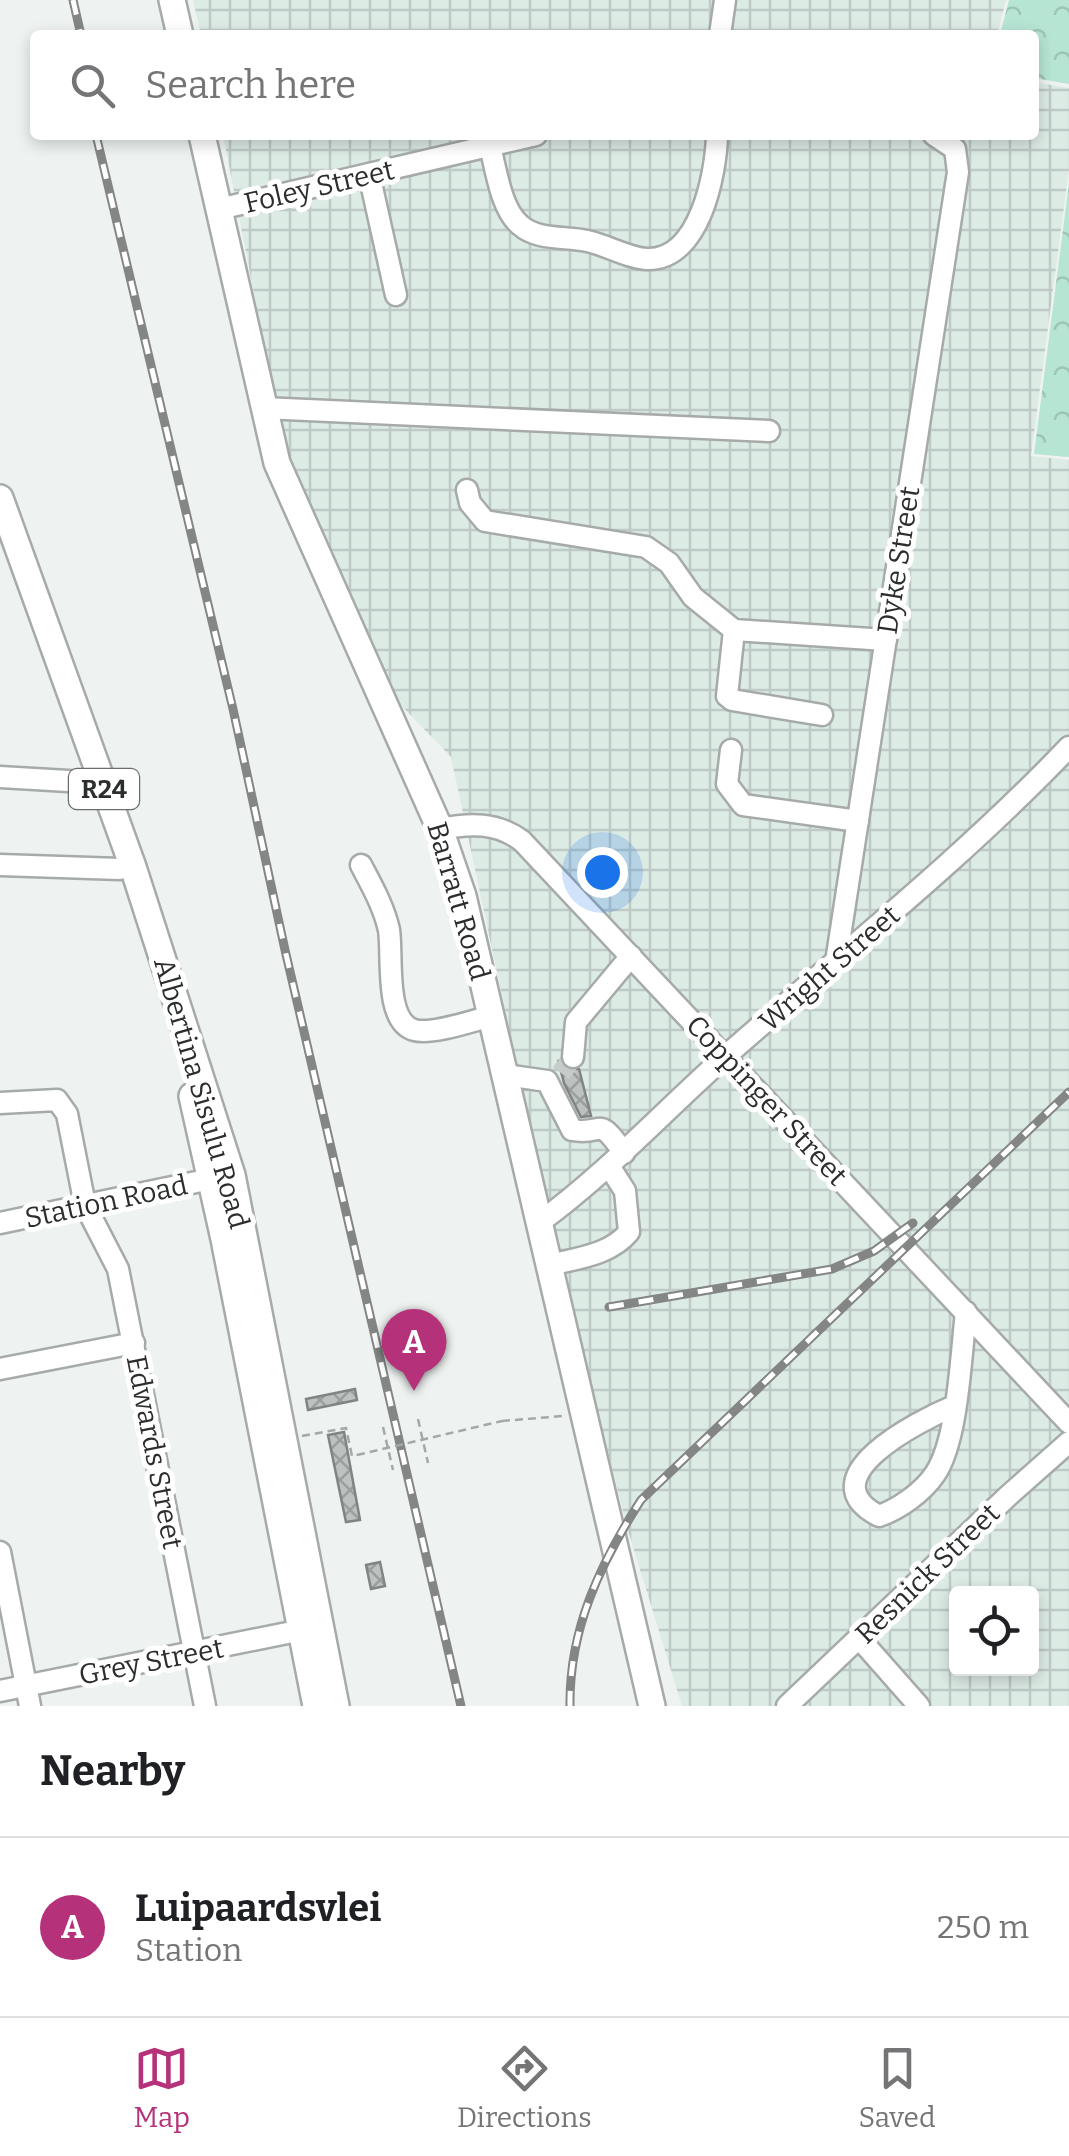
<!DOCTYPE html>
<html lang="en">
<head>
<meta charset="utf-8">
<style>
	:root { --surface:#fff; --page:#f2f2f2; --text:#202124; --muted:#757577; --line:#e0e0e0; --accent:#b5327a }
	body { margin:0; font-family:Bitter,serif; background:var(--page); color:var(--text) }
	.controls { position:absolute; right:30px; bottom:30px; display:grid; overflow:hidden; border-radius:10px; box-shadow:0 5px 15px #0003 }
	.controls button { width:90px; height:90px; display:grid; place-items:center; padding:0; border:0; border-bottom:2px solid var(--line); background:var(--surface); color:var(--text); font:50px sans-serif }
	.you { position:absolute; left:602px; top:872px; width:35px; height:35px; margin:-25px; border:8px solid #fff; border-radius:50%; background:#1a73e8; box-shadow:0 0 0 15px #1a73e833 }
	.badge { display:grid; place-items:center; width:65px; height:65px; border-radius:50%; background:var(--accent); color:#fff; font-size:32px; font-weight:700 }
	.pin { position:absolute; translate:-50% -82px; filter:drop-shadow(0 2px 5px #0008) }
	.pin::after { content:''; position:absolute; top:52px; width:35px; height:30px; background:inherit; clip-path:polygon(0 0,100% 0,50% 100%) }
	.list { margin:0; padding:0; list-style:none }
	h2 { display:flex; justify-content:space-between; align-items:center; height:130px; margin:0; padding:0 40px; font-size:42px }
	h2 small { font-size:32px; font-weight:400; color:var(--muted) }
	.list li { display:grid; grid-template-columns:65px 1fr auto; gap:30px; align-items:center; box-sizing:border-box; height:180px; padding:0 40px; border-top:2px solid var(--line) }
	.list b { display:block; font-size:38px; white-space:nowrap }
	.list p { margin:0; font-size:32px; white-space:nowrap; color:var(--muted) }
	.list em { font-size:32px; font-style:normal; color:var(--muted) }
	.icon { flex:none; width:55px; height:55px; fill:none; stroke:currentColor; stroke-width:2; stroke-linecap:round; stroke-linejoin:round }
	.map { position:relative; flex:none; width:1069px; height:1706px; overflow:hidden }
	.search { position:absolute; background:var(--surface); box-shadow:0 5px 15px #0003; left:30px; right:30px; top:30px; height:110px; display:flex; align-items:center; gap:25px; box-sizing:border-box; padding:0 35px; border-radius:10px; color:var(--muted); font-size:38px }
	.sheet { height:310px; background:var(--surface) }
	nav { display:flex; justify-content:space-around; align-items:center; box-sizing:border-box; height:140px; border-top:2px solid var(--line); background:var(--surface); font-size:28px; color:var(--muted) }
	nav a { display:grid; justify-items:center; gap:5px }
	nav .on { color:var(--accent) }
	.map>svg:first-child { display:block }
</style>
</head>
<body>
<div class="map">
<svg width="1069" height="1706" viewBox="0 0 1069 1706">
	<defs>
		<pattern id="industrial-grid" width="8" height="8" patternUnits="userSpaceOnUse" patternTransform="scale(2.5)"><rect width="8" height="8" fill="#ddebe5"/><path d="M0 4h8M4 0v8" fill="none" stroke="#becac5"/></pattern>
		<pattern id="park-crowns" width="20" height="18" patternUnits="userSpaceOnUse" patternTransform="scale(2.5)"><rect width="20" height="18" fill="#b6e5d4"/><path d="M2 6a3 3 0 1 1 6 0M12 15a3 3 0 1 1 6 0" fill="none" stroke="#9dc5b6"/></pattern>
		<pattern id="building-cross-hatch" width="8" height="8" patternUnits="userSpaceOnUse" patternTransform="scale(2.5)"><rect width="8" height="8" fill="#bdc2c0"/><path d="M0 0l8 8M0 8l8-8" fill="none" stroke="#9a9e9c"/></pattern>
	</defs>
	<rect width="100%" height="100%" fill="#eef3f1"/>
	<g fill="url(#industrial-grid)" fill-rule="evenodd">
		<polygon points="193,0 1006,0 997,35 201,35"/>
		<path d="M1034,82L1069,88V169L1031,456L1069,460V1706H682L626,1524L549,1216L451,757L395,699L284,447L223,135H1034ZM956,1594H1032V1668H956Z"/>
	</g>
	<g fill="url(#park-crowns)">
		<polygon points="1009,0 1069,0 1069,84 1034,78 1034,35 1000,35"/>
		<polygon points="1069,183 1069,457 1034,454"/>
	</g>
	<g fill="url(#building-cross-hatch)" stroke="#808583" stroke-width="2.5">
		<polygon points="558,1060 566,1069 579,1069 591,1116 581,1117 564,1083"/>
		<polygon points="355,1389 357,1400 308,1410 306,1399"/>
		<polygon points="344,1432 360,1520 346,1522 328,1435"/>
		<polygon points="380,1562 385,1586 371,1589 366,1565"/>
	</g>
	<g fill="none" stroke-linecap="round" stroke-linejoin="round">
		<polyline stroke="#c7ccca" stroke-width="20" stroke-dasharray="20 10" stroke-linecap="butt" points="561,1073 573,1057"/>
		<g stroke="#a6aba9" stroke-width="25">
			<g id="minor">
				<polyline points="720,35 725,0"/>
				<path d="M490,146C496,170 501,209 520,225C538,241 566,236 587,241C607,245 627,258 647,259C700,261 716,173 717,135"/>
				<polyline points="369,174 396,295"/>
				<polyline points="219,209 536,135"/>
				<polyline points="263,408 769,431"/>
				<polyline points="467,490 470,503 485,521 646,547 669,563 693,597 734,630 886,640"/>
				<polyline points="734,630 727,696 732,700 822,715"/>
				<polyline points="731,750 727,784 743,805 858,821"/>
				<polyline points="0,777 102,783"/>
				<path d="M440,829C470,823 497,822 522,841L1069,1423"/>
				<polyline points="0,865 120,869"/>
				<path d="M361,865C372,886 384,907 389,930C393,956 384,1021 414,1030C432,1035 472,1021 491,1016"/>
				<polyline points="836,962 958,172 955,149 934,135"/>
				<polyline points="573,1057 576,1022 631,956"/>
				<path d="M506,1075L547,1081L572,1130C605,1136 596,1113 624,1153"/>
				<polyline points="0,1103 57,1100 67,1114 85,1205 118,1269 205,1706"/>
				<path d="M540,1222C608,1172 665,1110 728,1054C843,953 963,858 1069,747"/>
				<polyline points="0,1223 225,1176"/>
				<path d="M550,1265C578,1258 610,1255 629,1232L625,1191L609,1166"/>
				<polyline points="0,1369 134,1343"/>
				<path d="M954,1406C918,1421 806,1478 879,1516C899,1509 923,1492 935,1474C958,1441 961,1354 966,1312"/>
				<polyline points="0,1552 30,1706"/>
				<polyline points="859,1638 919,1706"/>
				<polyline points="0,1691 312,1628"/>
				<polyline points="787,1706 1008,1496 1069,1442"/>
			</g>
		</g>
		<g stroke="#a6aba9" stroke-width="30">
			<g id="major">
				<polyline points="172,0 180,35"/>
				<polyline points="202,135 277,463 440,829 463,896 652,1706"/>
				<polyline points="0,498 133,867 232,1175 336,1706"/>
				<polyline points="192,1096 224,1239 316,1706"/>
			</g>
		</g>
		<g stroke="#a4a8a6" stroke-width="2.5" stroke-dasharray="8 5" stroke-linecap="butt">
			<polyline points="418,1419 428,1463"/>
			<polyline points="502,1421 563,1416"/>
			<polyline points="383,1427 393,1470"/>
			<polyline points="302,1436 346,1428 352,1456 357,1455"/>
		</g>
		<use href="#minor" stroke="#fff" stroke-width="20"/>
		<use href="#major" stroke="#fff" stroke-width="25"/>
		<g stroke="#838685" stroke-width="9">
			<g id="rail">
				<polyline points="73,0 81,35"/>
				<polyline points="96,135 233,709 285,950 461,1706"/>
				<polyline points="609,1307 832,1269 874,1251 913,1223"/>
				<path d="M570,1706C569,1629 600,1564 641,1500L1069,1092"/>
			</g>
		</g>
		<use href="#rail" stroke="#fff" stroke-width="5" stroke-dasharray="15" stroke-linecap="butt"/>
		<polyline stroke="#a4a8a6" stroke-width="2.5" stroke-dasharray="8 5" stroke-linecap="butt" points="357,1455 502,1421"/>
	</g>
	<g text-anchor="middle" stroke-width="10" stroke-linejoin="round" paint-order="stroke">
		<rect fill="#fff" stroke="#6b6d6c" stroke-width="2.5" x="69" y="769" width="70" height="40" rx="8"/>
		<g font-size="25" font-weight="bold" fill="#2b2e2d">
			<text x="104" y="798">R24</text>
		</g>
		<g font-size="28" fill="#2b2e2d" stroke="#fff">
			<text transform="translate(319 186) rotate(-13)" y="10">Foley Street</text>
			<text transform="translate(898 560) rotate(-81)" y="10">Dyke Street</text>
			<text transform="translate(459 901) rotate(74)" y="10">Barratt Road</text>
			<text transform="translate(829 968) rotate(-41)" y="10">Wright Street</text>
			<text transform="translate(202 1093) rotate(74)" y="10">Albertina Sisulu Road</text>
			<text transform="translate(767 1100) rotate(47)" y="10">Coppinger Street</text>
			<text transform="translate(106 1201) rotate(-12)" y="10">Station Road</text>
			<text transform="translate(155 1452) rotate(79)" y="10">Edwards Street</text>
			<text transform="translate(927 1573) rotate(-44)" y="10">Resnick Street</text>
			<text transform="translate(151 1661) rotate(-11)" y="10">Grey Street</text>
		</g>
	</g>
</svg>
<div class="controls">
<button><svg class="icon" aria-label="locate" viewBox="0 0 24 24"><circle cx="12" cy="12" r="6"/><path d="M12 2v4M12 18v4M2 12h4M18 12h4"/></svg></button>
</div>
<div class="you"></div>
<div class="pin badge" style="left:414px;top:1391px">A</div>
<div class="search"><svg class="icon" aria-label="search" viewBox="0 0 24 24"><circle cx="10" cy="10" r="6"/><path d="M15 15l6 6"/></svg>Search here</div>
</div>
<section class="sheet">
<h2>Nearby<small></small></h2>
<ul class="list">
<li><span class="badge">A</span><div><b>Luipaardsvlei</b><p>Station</p></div><em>250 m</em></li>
</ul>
</section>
<nav>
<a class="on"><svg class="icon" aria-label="map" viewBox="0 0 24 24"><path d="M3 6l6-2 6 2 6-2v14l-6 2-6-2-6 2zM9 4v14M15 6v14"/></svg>Map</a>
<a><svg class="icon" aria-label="directions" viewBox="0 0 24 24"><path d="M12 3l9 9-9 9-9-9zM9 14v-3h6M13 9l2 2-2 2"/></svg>Directions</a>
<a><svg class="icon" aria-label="saved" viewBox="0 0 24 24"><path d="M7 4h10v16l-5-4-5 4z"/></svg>Saved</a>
</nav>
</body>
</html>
